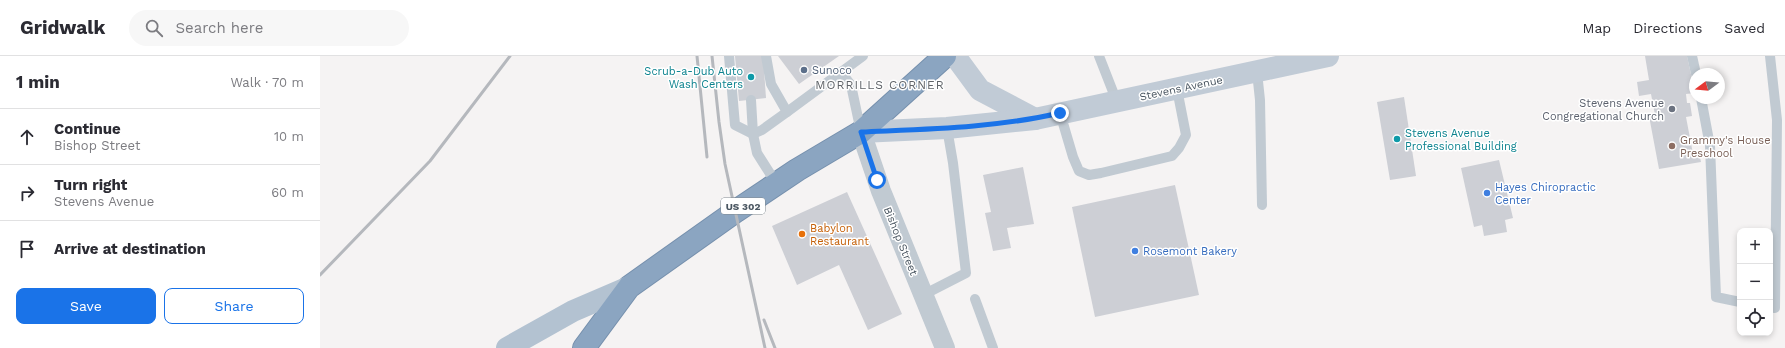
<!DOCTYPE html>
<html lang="en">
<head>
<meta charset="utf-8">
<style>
	:root { --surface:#fff; --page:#f7f7f7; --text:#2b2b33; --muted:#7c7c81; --line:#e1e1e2; --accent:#1a73e8 }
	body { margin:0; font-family:"Work Sans",sans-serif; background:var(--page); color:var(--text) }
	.controls { position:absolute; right:12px; bottom:12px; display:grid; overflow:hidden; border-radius:8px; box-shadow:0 2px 6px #0003 }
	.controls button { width:36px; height:36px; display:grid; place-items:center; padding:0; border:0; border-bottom:1px solid var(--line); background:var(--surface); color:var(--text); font:20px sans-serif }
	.compass { position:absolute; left:1369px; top:12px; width:36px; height:36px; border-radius:50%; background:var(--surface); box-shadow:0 2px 6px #0003; rotate:254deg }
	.stop { position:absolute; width:12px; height:12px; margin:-9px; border:3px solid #1a73e8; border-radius:50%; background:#fff }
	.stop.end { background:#1a73e8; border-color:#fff; box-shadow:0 1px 4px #0008 }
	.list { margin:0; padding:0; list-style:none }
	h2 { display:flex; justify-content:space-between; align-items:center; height:52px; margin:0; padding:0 16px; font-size:17px }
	h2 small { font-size:13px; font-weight:400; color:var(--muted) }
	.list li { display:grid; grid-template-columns:26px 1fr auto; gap:12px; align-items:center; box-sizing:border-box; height:56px; padding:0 16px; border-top:1px solid var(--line) }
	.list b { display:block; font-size:15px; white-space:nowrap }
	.list p { margin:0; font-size:13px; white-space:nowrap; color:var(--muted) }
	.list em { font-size:13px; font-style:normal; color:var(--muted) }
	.actions { display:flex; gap:8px; padding:12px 16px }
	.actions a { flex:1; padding:9px 0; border:1px solid var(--accent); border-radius:8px; text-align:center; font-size:14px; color:var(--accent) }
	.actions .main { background:var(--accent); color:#fff }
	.icon { flex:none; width:22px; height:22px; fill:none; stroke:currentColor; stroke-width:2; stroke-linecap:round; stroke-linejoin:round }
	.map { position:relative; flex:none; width:1465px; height:292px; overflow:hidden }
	header { display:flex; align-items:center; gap:24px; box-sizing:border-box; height:56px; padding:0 20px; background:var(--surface); border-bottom:1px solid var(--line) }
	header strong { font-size:19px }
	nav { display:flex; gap:22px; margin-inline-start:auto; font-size:14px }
	.search { width:280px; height:36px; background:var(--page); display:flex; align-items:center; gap:10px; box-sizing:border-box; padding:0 14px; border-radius:22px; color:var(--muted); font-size:15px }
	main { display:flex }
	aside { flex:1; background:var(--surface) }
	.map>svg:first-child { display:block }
</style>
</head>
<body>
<header>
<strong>Gridwalk</strong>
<div class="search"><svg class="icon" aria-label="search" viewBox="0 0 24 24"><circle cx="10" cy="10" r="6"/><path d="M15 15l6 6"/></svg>Search here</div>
<nav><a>Map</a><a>Directions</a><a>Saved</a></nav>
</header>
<main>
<aside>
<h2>1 min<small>Walk · 70 m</small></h2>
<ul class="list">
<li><svg class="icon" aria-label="ahead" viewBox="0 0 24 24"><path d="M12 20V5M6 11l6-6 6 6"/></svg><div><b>Continue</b><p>Bishop Street</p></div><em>10 m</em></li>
<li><svg class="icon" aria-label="right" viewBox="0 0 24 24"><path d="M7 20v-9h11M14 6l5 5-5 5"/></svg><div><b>Turn right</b><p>Stevens Avenue</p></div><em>60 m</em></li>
<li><svg class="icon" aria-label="arrive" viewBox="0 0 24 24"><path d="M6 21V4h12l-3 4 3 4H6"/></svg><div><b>Arrive at destination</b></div></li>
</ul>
<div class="actions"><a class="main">Save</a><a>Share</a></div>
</aside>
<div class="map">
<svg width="1465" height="292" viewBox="0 0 1465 292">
	<rect width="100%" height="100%" fill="#f5f3f3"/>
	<g fill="#cdcfd5">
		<polygon points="415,0 443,0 446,42 419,45"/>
		<polygon points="458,0 519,0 479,28"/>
		<polygon points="1325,0 1367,0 1375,37 1366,38 1367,47 1370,47 1372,60 1366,61 1373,98 1379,97 1381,106 1339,113 1329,60 1335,59 1331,38 1319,40 1317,26 1329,24"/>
		<polygon points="1084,41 1096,120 1070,124 1057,46"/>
		<polygon points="1179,104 1193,162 1185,164 1187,176 1164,180 1162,169 1154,171 1141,112"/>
		<polygon points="703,111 714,168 687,172 691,192 673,195 665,157 671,156 663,119"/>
		<polygon points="855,129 879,239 775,261 752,151"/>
		<polygon points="527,136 582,258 548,274 519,209 477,229 452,170"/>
	</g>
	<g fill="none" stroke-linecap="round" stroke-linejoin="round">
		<g stroke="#7690ad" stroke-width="24">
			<polyline id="highway" points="264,292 309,231 416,155 477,114 541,76 625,0"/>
		</g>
		<g stroke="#c1cad2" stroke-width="10">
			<polyline points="409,0 415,69 433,78 442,74 467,56"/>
			<polyline points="446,0 451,28 467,56 543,0"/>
			<polyline points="779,0 797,46"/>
			<polyline points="1372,0 1376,18"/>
			<polyline points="1450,0 1457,64 1455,252 1450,251"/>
			<polyline points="521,16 531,29 541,76"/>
			<polyline points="937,16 940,44 942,149"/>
			<polyline points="1381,42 1390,90 1396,241 1420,246"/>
			<polyline points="431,44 433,78 437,97 456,127"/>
			<polyline points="740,57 753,101 759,115 769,119 781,117 852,100 859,92 866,79 857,33"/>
			<polyline points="603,239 646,217 633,107 627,72"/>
			<polyline points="655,243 673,292"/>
		</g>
		<polyline stroke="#c1cad2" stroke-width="20" points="541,76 561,135 625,292"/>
		<g stroke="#c1cbd6" stroke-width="22">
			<polyline points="635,0 660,34 715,63"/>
			<polyline points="541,76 627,72 715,63 1008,0"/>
		</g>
		<polyline stroke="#b3c2d1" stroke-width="22" points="187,292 253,255 309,231"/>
		<use href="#highway" stroke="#8ba5c1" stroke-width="22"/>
		<g stroke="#b5b8bd" stroke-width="3">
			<polyline points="377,0 387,101"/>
			<polyline points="392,0 399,66 405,108 445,292"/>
			<polyline points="0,219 110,105 190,0"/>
			<polyline points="444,264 455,292"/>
		</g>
	</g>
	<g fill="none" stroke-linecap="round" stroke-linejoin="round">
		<path stroke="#1a73e8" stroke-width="5" d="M557,124L541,76C607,73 675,72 740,57"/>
	</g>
	<circle fill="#5c6f8a" stroke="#fff" stroke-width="1.5" cx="484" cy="14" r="4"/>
	<g fill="#0f9aa8" stroke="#fff" stroke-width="1.5">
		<circle cx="431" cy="21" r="4"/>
		<circle cx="1077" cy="83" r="4"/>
	</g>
	<circle fill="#6b7280" stroke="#fff" stroke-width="1.5" cx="1352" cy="53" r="4"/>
	<circle fill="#8d6e63" stroke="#fff" stroke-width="1.5" cx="1352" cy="90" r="4"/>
	<g fill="#3f7fe0" stroke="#fff" stroke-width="1.5">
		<circle cx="1167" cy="137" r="4"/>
		<circle cx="815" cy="195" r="4"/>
	</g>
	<circle fill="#e8710a" stroke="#fff" stroke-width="1.5" cx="482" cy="178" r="4"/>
	<g text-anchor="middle" stroke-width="3" stroke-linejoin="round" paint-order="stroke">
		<rect fill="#fff" stroke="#808990" stroke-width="1" x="401" y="142" width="44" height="16" rx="3"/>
		<g font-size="10" font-weight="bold" fill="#4a5661">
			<text x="423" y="154">US 302</text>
		</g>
		<g font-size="11" fill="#4e5e75" stroke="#fff" text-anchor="start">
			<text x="492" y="18">Sunoco</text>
		</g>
		<g font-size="11" fill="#0d838f" stroke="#fff" text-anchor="end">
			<text x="423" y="19">Scrub-a-Dub Auto<tspan x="423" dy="13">Wash Centers</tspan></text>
			<text x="1085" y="81" text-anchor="start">Stevens Avenue<tspan x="1085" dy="13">Professional Building</tspan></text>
		</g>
		<g font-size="11" fill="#4a5661" stroke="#fff">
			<text transform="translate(861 32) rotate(-12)" y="4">Stevens Avenue</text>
			<text transform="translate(581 185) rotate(68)" y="4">Bishop Street</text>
		</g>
		<g font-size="11" fill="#5b616d" stroke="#fff" text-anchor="end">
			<text x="1344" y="51">Stevens Avenue<tspan x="1344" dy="13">Congregational Church</tspan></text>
		</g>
		<g font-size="11" fill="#785e54" stroke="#fff" text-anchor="start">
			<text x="1360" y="88">Grammy's House<tspan x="1360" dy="13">Preschool</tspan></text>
		</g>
		<g font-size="11" fill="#366cbe" stroke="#fff" text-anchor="start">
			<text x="1175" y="135">Hayes Chiropractic<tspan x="1175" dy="13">Center</tspan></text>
			<text x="823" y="199">Rosemont Bakery</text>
		</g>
		<g font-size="11" fill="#c56008" stroke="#fff" text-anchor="start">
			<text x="490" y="176">Babylon<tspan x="490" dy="13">Restaurant</tspan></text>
		</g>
		<g font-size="12" letter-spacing="1" fill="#5f6368" stroke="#fff">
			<text x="560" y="33">MORRILLS CORNER</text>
		</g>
	</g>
</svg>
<div class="controls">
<button>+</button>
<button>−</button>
<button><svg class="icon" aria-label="locate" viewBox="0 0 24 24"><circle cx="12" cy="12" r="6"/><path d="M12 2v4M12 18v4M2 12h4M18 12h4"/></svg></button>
</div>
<svg class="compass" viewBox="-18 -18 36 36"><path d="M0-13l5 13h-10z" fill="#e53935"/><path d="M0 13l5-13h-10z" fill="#7c7c81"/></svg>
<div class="stop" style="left:557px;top:124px"></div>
<div class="stop end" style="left:740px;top:57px"></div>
</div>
</main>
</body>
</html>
